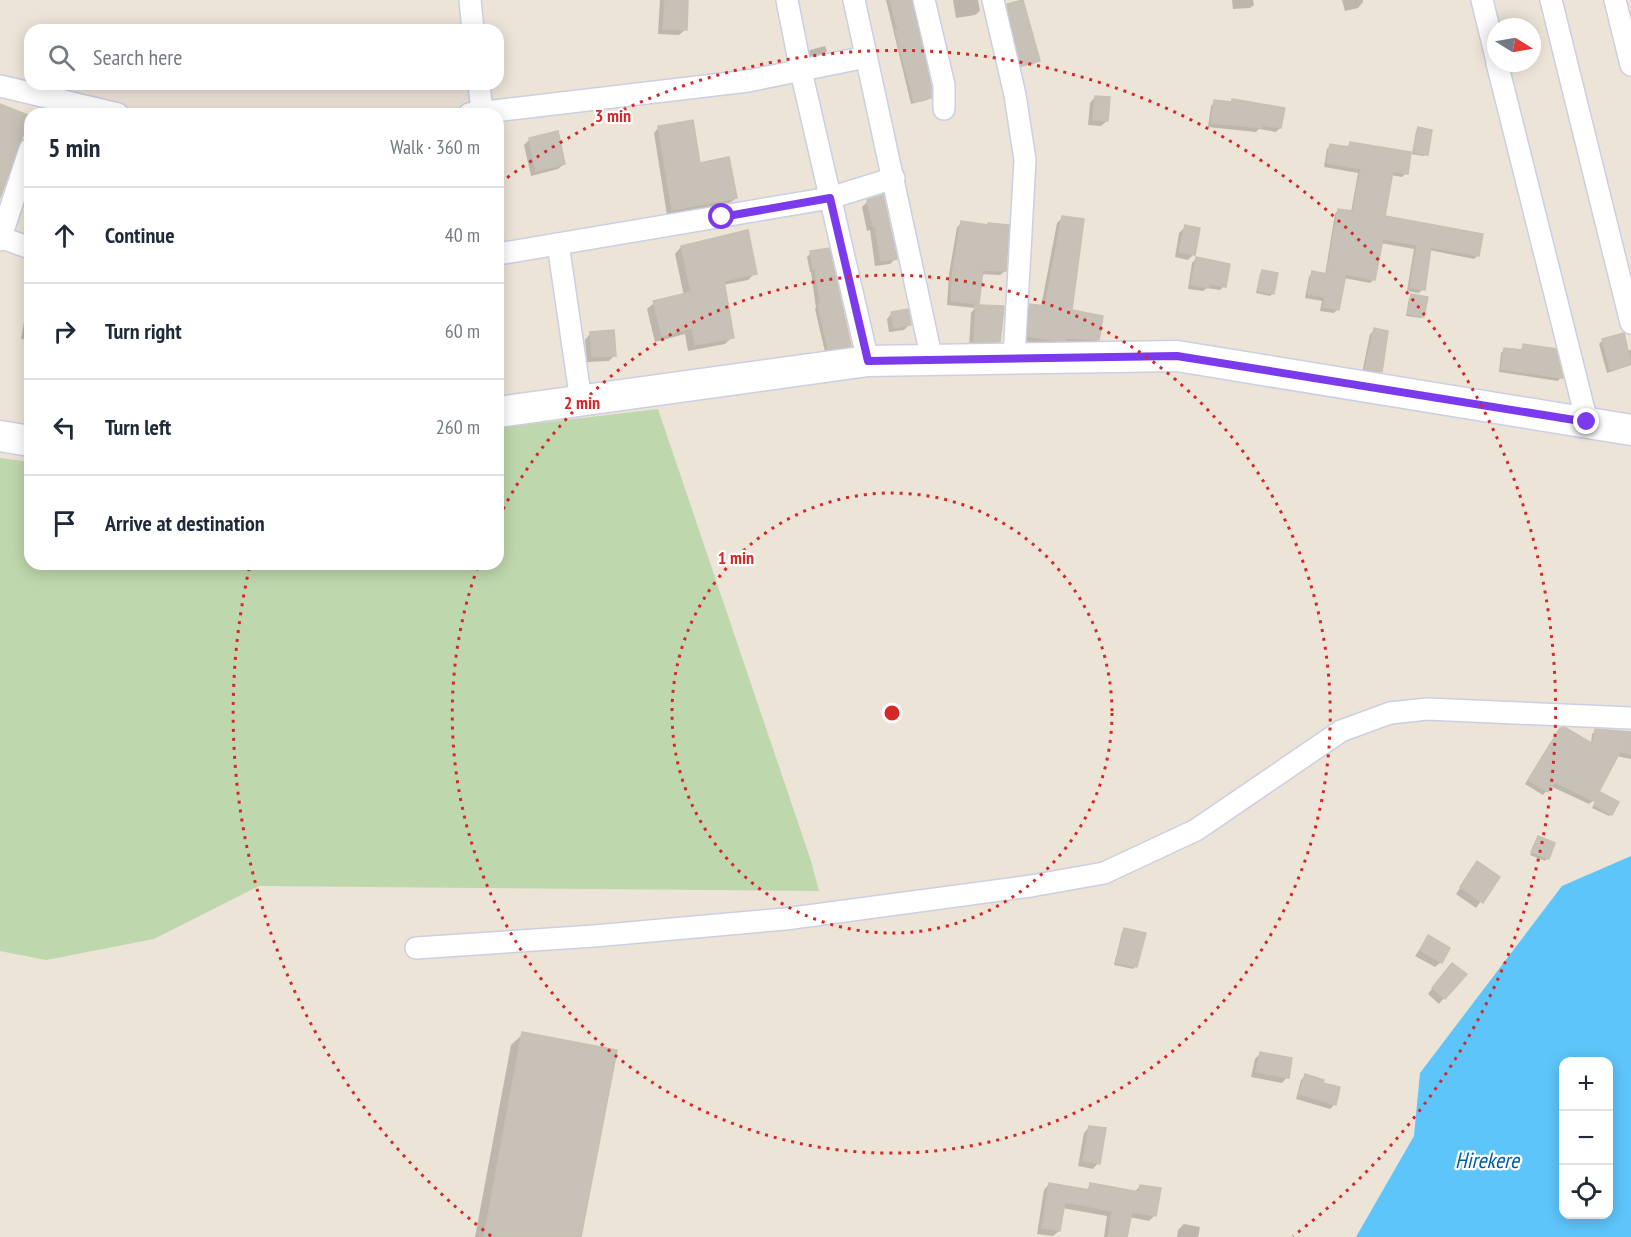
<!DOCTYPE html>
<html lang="en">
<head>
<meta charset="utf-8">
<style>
	:root { --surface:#fff; --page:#f6f6f7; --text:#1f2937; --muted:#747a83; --line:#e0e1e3 }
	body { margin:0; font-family:"PT Sans Narrow",sans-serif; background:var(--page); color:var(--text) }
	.controls { position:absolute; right:18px; bottom:18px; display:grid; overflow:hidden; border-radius:12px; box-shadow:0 3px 15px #0003 }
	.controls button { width:54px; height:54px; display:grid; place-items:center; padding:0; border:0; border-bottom:2px solid var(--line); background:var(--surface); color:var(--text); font:30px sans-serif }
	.compass { position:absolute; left:1487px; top:18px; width:54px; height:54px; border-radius:50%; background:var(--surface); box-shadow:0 3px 15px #0003; rotate:101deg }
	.stop { position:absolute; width:18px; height:18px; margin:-14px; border:4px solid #7c3aed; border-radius:50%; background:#fff }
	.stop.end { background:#7c3aed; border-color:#fff; box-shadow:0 2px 6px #0008 }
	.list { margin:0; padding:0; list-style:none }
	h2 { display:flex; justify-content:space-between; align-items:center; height:78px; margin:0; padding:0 24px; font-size:26px }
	h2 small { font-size:20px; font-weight:400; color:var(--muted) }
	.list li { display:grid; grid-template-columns:39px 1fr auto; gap:18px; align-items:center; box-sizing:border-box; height:96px; padding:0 24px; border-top:2px solid var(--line) }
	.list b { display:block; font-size:22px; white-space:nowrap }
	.list em { font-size:20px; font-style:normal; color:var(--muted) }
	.icon { flex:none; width:33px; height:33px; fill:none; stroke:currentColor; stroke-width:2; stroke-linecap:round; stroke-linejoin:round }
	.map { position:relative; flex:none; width:1631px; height:1237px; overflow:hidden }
	.search { position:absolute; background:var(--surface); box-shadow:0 3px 15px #0003; left:24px; top:24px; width:480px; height:66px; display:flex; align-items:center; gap:15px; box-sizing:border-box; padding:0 21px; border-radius:18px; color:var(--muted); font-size:22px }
	.panel { position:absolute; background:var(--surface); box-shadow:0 3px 15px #0003; left:24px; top:108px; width:480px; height:462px; border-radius:18px }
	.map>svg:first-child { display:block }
</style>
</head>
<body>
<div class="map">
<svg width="1631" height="1237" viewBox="0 0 1631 1237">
	<rect width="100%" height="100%" fill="#ece4d7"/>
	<polygon fill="#bed7ac" points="658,409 811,861 819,891 259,886 154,939 46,960 0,951 0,458 30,462 30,564 498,564 498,428"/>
	<path fill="#5ec5fa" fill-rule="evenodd" d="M1631,856V1237H1356L1414,1136L1420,1073L1562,886ZM1564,1062H1608V1214H1564Z"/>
	<g fill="#0003">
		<polygon points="660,0 687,0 685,30 679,35 658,34"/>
		<polygon points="886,0 910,0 930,97 927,100 911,104"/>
		<polygon points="953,0 978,0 980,11 975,15 956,18"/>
		<polygon points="1232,0 1253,0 1254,5 1250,8 1233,9"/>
		<polygon points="1342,0 1363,0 1363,2 1358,8 1345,11"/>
		<polygon points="1008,5 1038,60 1036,63 1019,67 1005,8"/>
		<polygon points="825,46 827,51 824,54 809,57 808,53 810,50"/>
		<polygon points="208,84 233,84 229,88"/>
		<polygon points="1095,97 1107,121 1101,126 1088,125 1090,103"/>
		<polygon points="1233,101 1280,128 1276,132 1259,129 1256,132 1208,127 1211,106 1215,102 1230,104"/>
		<polygon points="659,127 736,198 730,203 667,215 654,133"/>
		<polygon points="1419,129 1427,154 1424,156 1410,154 1406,173 1402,177 1391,175 1383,218 1478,255 1474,259 1429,250 1423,289 1419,293 1407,291 1414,249 1381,243 1374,279 1370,283 1344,278 1338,309 1334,313 1320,311 1322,301 1305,298 1309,277 1312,273 1325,275 1335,214 1338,210 1351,212 1358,173 1324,167 1327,149 1331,145 1346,148 1351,144 1412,154 1416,131"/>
		<polygon points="530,139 564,164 558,169 531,176 524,145"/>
		<polygon points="868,201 895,259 890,264 875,266 870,230 867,231 862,207"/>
		<polygon points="1062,218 1070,312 1098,339 1092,345 1051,345 1023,341 1025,311 1030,305 1041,307 1057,223"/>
		<polygon points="962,223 1005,271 1000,275 981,274 978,303 974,307 1002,308 999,341 993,347 969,347 971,313 975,308 947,305 949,274 957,227"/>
		<polygon points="1185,227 1194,254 1188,260 1175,257 1179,233"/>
		<polygon points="681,247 755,273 748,280 723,285 732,337 725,344 688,351 685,334 655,342 647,309 654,303 684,296 675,254"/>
		<polygon points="811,253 850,345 846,349 825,352 815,309 816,308 811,272 810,272 807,257"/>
		<polygon points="1196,259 1224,286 1220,290 1207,288 1203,291 1188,289 1192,263"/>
		<polygon points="1262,271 1272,294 1270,296 1256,293 1260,274"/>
		<polygon points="1412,296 1423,316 1421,318 1406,316 1409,298"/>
		<polygon points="892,313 910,324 904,330 889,332 887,319"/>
		<polygon points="29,317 30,340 21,339 24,322"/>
		<polygon points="1375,330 1380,371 1376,375 1362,373 1370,334"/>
		<polygon points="590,334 615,355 609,361 587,362 585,340"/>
		<polygon points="1603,340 1628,351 1631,350 1631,365 1607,373 1599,344"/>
		<polygon points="1523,346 1561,377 1558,381 1499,372 1501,353 1505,349 1520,351"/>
		<polygon points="1596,731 1631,734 1631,759 1616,756 1594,800 1589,804 1550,786 1543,795 1525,784 1557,733 1591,744 1592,734"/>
		<polygon points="1598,796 1611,814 1609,816 1592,808"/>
		<polygon points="1538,838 1548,858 1545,861 1530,855"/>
		<polygon points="1477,863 1498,877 1476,908 1456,894"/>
		<polygon points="1124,929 1136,966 1133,969 1114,965 1122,932"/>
		<polygon points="1428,937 1441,962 1435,967 1415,956"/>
		<polygon points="1447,970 1444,998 1439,1004 1428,994"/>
		<polygon points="523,1034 580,1237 475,1237 511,1045"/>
		<polygon points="1260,1054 1287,1077 1282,1083 1251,1077 1255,1059"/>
		<polygon points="1305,1076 1321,1084 1339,1088 1334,1105 1330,1109 1296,1099 1301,1080"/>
		<polygon points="1089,1127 1098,1163 1093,1169 1078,1166 1084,1133"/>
		<polygon points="1049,1184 1085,1191 1091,1185 1134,1193 1140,1186 1155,1215 1149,1221 1129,1217 1126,1237 1104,1237 1107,1216 1062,1208 1059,1231 1053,1236 1037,1234 1044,1190"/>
		<polygon points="1184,1224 1200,1227 1198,1237 1177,1237 1178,1230"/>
	</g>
	<g fill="#c7c1b7" stroke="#c7c1b1" stroke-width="1.5">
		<polygon points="665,0 688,0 687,30 663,29"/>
		<polygon points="890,0 912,0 931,86 931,98 914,102 895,30 898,30"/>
		<polygon points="1023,0 1040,61 1021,66 1007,4"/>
		<polygon points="1095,96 1110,97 1108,121 1093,120"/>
		<polygon points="1232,99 1285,108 1281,128 1262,125 1262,128 1211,123 1214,100 1232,102"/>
		<polygon points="0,104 30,116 0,198"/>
		<polygon points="693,120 700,163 729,157 737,198 672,210 658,126"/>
		<polygon points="1418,127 1432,130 1428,155 1413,152"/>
		<polygon points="558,131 565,164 536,171 529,138"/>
		<polygon points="1350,142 1411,152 1408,174 1393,171 1385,216 1483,234 1479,256 1431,247 1425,290 1410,287 1417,245 1383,239 1375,280 1346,274 1339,310 1323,307 1325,297 1308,294 1312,271 1327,274 1338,209 1353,211 1361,169 1327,163 1330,144 1349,147"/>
		<polygon points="883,195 897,259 881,261 875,226 873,226 867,200"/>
		<polygon points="1062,216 1084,219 1072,310 1103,316 1099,340 1066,338 1065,341 1058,341 1028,336 1030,304 1045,306"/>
		<polygon points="961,221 988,225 988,223 1009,225 1006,271 983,270 979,304 951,301 953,269"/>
		<polygon points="1185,225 1200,228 1195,255 1179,252"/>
		<polygon points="748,230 757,274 724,281 734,338 695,345 692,328 662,336 653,301 691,292 681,246"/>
		<polygon points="829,248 851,346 828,349 818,304 820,304 815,269 813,269 810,251"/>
		<polygon points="1196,257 1230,264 1226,287 1210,284 1209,288 1191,285"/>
		<polygon points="1262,270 1278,273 1274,294 1258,291"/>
		<polygon points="1411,294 1428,297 1424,317 1408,314"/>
		<polygon points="976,305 1004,306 1000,342 974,342"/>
		<polygon points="908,309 911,325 894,328 891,312"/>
		<polygon points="1374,328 1388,331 1382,372 1365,369"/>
		<polygon points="614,330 616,356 592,357 590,332"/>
		<polygon points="1624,333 1631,364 1610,370 1602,339"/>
		<polygon points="1523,344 1556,349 1563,378 1501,369 1504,348 1522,350"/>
		<polygon points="1560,728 1566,728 1593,744 1595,729 1631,732 1631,754 1620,752 1594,801 1554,782 1548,792 1528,780"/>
		<polygon points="1600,792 1619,802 1612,815 1594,805"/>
		<polygon points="1538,836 1555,843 1549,859 1531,852"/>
		<polygon points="1477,861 1500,877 1483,903 1460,887"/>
		<polygon points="1124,928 1146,933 1137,967 1116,963"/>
		<polygon points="1428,935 1450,948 1442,963 1420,950"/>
		<polygon points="1452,963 1467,974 1445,999 1432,988"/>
		<polygon points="522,1032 617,1050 581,1237 484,1237"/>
		<polygon points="1260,1052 1292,1058 1289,1078 1256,1072"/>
		<polygon points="1305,1074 1324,1080 1323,1083 1340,1087 1336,1105 1299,1094"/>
		<polygon points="1089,1126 1106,1128 1100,1164 1083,1161"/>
		<polygon points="1049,1183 1089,1190 1090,1183 1139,1192 1140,1185 1161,1188 1156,1216 1132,1212 1127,1237 1108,1237 1112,1211 1065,1202 1060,1231 1042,1228"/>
	</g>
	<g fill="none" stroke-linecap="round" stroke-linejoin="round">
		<g stroke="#cccfe3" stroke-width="24">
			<g id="street">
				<polyline points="470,0 473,30"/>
				<polyline points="787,0 801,71 868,361"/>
				<polyline points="854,0 932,360"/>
				<polyline points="924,0 944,85 944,109"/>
				<polyline points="993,0 1015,95 1025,160 1014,358"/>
				<polyline points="1482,0 1496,57"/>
				<polyline points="1551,0 1631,323"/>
				<polyline points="1615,0 1631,65"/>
				<polyline points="1497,63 1587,422"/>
				<polyline points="479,84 482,112"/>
				<polyline points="0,86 118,114"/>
				<polyline points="469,114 748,81 866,57"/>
				<polyline points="0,237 30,248"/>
				<polyline points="0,240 30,149"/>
				<polyline points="558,244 581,401"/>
				<polyline points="498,254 830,198 894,178"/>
				<polyline points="416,948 594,936 785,919 1031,886 1104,873 1196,830 1341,731 1390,713 1427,709 1631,718"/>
			</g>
		</g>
		<g stroke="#cccfe3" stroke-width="33">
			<g id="secondary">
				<polyline points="498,412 868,361 1177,356 1631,430"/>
				<polyline points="0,436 30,441"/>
			</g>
		</g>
		<use href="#street" stroke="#fff" stroke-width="21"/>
		<use href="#secondary" stroke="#fff" stroke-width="30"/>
	</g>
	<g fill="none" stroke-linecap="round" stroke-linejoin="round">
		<polyline stroke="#7c3aed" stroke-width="8" points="722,217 830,198 868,361 1177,356 1587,422"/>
	</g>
	<g fill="none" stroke="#d62828" stroke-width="3" stroke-dasharray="3 6">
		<circle cx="892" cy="713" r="220"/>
		<path d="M499 517A439 439 0 1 1 478 566"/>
		<path d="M491 1236A659 659 0 0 1 250 565M500 183A659 659 0 0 1 1293 1236"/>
	</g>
	<g text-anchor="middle" stroke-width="4.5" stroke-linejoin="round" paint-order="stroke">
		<g font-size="22" font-style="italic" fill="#005fa2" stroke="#fff">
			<text x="1487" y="1168">Hirekere</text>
		</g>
	</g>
	<circle cx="892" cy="713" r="9" fill="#d62828" stroke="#fff" stroke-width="3"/>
	<g font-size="18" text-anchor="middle" font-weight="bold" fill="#d62828" stroke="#fff" stroke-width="4.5" stroke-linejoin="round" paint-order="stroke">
		<text x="613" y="122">3 min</text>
		<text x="582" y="409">2 min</text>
		<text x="736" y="564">1 min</text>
	</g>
</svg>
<div class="controls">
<button>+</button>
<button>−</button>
<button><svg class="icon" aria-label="locate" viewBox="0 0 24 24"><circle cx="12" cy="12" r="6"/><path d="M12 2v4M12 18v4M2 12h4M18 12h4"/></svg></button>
</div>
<svg class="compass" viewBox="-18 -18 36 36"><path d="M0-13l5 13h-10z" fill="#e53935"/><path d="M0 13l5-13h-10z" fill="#747a83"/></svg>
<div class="stop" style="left:722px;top:217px"></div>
<div class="stop end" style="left:1587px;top:422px"></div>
<div class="search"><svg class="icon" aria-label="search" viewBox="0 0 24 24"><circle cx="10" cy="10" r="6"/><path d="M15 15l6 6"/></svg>Search here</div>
<section class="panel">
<h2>5 min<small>Walk · 360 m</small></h2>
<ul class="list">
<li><svg class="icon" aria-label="ahead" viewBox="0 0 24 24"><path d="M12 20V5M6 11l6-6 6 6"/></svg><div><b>Continue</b></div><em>40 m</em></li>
<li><svg class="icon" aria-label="right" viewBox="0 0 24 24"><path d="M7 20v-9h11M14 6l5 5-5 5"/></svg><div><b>Turn right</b></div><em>60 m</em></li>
<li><svg class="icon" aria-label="left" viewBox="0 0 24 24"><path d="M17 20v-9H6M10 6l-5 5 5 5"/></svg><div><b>Turn left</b></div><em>260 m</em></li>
<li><svg class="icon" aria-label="arrive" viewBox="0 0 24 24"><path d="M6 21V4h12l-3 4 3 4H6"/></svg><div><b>Arrive at destination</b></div></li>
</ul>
</section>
</div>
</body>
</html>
